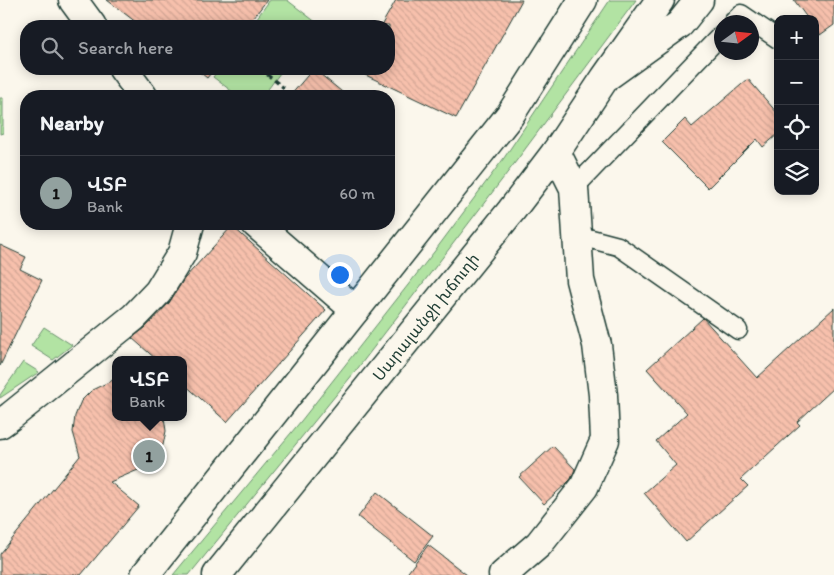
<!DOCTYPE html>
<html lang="en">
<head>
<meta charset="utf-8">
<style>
	:root { --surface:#171b24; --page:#242831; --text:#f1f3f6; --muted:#9ea1a6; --line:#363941; --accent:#92a19f }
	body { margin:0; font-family:Itim,"Noto Sans Armenian",sans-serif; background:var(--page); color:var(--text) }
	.controls { position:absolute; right:15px; top:15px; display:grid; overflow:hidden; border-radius:10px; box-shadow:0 2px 12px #0003 }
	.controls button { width:45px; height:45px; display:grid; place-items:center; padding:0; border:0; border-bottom:1px solid var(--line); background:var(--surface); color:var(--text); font:25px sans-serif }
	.compass { position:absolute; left:714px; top:15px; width:45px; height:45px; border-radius:50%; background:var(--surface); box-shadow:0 2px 12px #0003; rotate:75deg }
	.you { position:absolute; left:339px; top:274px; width:18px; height:18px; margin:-12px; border:4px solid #fff; border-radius:50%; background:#1a73e8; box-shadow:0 0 0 8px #1a73e833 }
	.badge { display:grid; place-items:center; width:32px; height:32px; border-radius:50%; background:var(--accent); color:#111; font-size:16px; font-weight:700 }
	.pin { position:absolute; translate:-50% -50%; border:2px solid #fff; box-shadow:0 1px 5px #0006 }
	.popup { position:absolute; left:112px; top:356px; width:75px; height:65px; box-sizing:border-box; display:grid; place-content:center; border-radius:10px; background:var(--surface); filter:drop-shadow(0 1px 4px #0005); font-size:16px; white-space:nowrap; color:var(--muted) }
	.popup b { font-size:19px; color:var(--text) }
	.popup::after { content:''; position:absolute; left:50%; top:100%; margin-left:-10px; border:10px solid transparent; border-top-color:var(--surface) }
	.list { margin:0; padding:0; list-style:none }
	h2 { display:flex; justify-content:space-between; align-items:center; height:65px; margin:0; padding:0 20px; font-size:21px }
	h2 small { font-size:16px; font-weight:400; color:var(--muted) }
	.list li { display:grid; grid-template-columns:32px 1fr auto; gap:15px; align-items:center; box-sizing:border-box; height:75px; padding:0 20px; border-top:1px solid var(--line) }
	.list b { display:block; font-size:19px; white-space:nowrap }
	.list p { margin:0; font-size:16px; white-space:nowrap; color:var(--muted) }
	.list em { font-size:16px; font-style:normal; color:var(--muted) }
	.icon { flex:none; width:28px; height:28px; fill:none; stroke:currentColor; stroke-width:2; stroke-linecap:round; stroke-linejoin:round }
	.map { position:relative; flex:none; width:834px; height:575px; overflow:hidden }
	.search { position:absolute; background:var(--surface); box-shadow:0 2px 12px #0003; left:20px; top:20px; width:375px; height:55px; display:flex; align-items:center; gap:12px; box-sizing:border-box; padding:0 18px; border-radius:20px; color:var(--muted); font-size:19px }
	.panel { position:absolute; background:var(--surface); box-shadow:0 2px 12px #0003; left:20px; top:90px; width:375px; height:140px; border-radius:20px }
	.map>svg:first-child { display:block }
</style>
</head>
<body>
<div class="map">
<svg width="834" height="575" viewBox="0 0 834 575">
	<defs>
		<pattern id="building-back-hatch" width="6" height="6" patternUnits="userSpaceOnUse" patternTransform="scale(1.25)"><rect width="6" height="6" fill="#f7c0ac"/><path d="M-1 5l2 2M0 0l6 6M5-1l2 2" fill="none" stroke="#d3a695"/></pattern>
	</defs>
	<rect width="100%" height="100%" fill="#fbf7ec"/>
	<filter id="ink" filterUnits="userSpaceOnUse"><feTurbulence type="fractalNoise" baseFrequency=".02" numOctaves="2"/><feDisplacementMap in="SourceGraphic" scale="10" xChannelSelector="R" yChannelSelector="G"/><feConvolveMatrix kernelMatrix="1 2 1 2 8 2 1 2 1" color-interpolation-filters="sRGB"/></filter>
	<g filter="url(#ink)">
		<g fill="#b2e3a3" stroke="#68906c">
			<polygon points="270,0 287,0 317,23 315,26 251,26"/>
			<polygon points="610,0 636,0 514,164 358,368 189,575 173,575 301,421 434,252 504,158"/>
			<polygon points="219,69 283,69 263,96 238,96 213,77"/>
			<polygon points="0,98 3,98 3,133 0,134"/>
			<polygon points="44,327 72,345 53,360 31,346"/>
			<polygon points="23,362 39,372 0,398 0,395"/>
		</g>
		<g fill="url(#building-back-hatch)" stroke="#1f3d34">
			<polygon points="107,0 267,0 247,26 141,26"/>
			<polygon points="396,0 522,0 456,118 355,70 355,69 389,69 389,26 381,26"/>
			<polygon points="794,0 834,0 834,25 820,35 815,29 815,19 808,19"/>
			<polygon points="196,69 214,69 207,78"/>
			<polygon points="313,69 314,69 347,96 290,96"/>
			<polygon points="748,79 778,114 778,134 763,147 757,139 708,188 662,142 685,119 692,127"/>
			<polygon points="232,226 326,310 227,422 183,383 183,360 157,360 132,338 145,328 169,303 184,279"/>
			<polygon points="0,245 26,257 20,269 42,280 0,366"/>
			<polygon points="834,308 834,388 797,422 800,425 741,479 748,486 686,542 644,493 676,465 656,441 687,413 647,369 703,318 757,378"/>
			<polygon points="115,379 115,417 164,417 166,431 163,445 155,457 145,467 110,482 139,506 81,575 0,575 0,554 80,456 73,432 75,416 81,401 92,390"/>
			<polygon points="553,446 575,469 571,479 567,483 544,504 519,477"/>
			<polygon points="377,492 433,536 414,561 358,517"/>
			<polygon points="428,545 467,575 406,575"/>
		</g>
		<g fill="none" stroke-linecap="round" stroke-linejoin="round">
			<g stroke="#1f3d34" stroke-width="21">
				<g id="service">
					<polyline points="733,22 741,14 778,39"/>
					<polyline points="574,188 722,34"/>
					<polyline points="576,235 618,246 738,330"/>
				</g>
			</g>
			<g stroke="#1f3d34" stroke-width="31">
				<g id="minor">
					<polyline points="0,424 11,416 134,317 158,292 182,253 190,224"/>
					<polyline points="503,575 539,544 584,487 605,440 603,395 597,345 580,280 574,188 556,152"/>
				</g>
			</g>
			<g stroke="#1f3d34" stroke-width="31">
				<g id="tertiary">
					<polyline points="73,0 92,26"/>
					<polyline points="123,69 143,96"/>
					<polyline points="609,75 680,24 699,0"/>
					<polyline points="256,224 355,310"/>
				</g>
			</g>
			<g stroke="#1f3d34" stroke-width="31">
				<g id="secondary">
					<polyline points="145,575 510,115 583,0"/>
					<path id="s1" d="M217,575L511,211L556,152L605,78L660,0"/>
				</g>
			</g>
			<polyline stroke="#1f3d34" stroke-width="3" stroke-dasharray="5 4" stroke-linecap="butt" points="260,69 284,88"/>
			<use href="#service" stroke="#fbf7ec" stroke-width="18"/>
			<use href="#minor" stroke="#fbf7ec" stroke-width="28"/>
			<use href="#tertiary" stroke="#fbf7ec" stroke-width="28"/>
			<use href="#secondary" stroke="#fbf7ec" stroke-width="28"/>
		</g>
	</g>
	<g text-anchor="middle" stroke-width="4" stroke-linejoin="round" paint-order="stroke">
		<g font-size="16" fill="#1f3d34" stroke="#fbf7ec">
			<text dy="6" stroke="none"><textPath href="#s1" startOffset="332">Սարալանջի խճուղի</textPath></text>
		</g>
	</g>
</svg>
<div class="controls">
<button>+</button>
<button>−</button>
<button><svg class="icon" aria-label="locate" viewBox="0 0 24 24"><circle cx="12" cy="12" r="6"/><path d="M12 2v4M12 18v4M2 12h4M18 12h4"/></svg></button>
<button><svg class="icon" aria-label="layers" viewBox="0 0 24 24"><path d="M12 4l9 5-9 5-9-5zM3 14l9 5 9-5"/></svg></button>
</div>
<svg class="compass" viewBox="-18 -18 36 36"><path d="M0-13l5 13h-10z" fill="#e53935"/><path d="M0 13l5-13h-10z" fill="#9ea1a6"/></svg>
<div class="you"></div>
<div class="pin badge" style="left:149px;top:456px">1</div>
<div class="popup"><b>ՎՏԲ</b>Bank</div>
<div class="search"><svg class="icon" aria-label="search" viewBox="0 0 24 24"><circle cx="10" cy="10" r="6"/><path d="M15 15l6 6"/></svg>Search here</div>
<section class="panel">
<h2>Nearby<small></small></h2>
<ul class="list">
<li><span class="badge">1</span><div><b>ՎՏԲ</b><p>Bank</p></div><em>60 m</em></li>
</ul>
</section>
</div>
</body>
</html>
